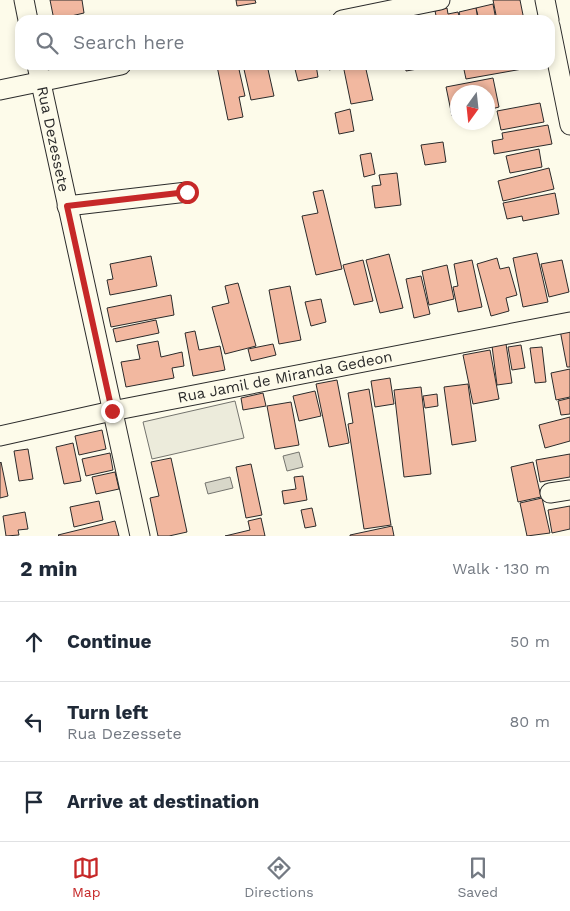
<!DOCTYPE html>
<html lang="en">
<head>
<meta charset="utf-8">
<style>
	:root { --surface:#fff; --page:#f2f2f3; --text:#1f2937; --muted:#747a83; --line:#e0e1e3; --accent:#c62828 }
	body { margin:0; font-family:"Work Sans",sans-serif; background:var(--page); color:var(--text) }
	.compass { position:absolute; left:450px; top:85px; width:45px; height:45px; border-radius:50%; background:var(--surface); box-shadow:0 2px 8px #0003; rotate:195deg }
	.stop { position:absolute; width:15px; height:15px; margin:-11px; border:4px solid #c62828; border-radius:50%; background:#fff }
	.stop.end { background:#c62828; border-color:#fff; box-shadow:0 1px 5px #0008 }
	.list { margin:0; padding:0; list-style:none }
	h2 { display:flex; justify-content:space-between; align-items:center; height:65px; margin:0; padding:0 20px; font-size:21px }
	h2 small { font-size:16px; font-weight:400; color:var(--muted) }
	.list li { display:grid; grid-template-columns:32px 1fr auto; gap:15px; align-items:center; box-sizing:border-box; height:80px; padding:0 20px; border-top:1px solid var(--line) }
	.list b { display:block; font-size:19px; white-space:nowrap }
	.list p { margin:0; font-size:16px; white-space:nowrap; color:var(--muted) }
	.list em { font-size:16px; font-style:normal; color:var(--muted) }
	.icon { flex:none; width:28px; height:28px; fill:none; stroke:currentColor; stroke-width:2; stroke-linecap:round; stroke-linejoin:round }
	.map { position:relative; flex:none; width:570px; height:536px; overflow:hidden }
	.search { position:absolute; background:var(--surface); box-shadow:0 2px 8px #0003; left:15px; right:15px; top:15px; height:55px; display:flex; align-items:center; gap:12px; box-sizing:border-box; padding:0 18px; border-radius:15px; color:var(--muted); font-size:19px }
	.sheet { height:305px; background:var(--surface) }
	nav { display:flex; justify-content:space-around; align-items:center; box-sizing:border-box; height:70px; border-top:1px solid var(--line); background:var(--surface); font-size:14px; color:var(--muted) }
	nav a { display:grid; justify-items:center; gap:2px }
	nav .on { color:var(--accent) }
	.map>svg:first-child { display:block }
</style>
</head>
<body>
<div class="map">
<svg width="570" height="536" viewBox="0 0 570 536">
	<rect width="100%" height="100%" fill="#fdfbea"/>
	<polygon fill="#ecebdb" stroke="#74746e" points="235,401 244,438 152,459 143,422"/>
	<g fill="#d8d7c9" stroke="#74746e">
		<polygon points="299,452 303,467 287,471 283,456"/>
		<polygon points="230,477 233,488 208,494 205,483"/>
	</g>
	<g fill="#f2b8a0" stroke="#2b2b2b">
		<polygon points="50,0 82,0 84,13 54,20"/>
		<polygon points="236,0 255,0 256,3 237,6"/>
		<polygon points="493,0 520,0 524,20 497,20"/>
		<polygon points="493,4 496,20 479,20 476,8"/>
		<polygon points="447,8 448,14 458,12 460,20 437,20 435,11"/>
		<polygon points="476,8 478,20 461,20 459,12"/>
		<polygon points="434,16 435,20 420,20 420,18"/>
		<polygon points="222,65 238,65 245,96 239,97 243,117 228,120 217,66"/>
		<polygon points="243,65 267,65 274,96 251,100"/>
		<polygon points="294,65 316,65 318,77 298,81"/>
		<polygon points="328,65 341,65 341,67 329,70"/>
		<polygon points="343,65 365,65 373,100 351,104"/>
		<polygon points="405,65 428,65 429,67 406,71"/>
		<polygon points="463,65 527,65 528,68 466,79"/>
		<polygon points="493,78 499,107 488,110 488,92 458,92 458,115 452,116 446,87"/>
		<polygon points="540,103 544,122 501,130 497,111"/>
		<polygon points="350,109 354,131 339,134 335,113"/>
		<polygon points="548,125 552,144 494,154 492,141 503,139 502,133"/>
		<polygon points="443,142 446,162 425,165 421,145"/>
		<polygon points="539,149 542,167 510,173 506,156"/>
		<polygon points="371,153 375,174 364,177 360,155"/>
		<polygon points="549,168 554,189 503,201 498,181"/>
		<polygon points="397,173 401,205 375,208 372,186 381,185 379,175"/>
		<polygon points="323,190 342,269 316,275 302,216 318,213 313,192"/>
		<polygon points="555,193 559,214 523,221 522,216 507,219 503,203"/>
		<polygon points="537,253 548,302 523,307 513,258"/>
		<polygon points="389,254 403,308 380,313 366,260"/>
		<polygon points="151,256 157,286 110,295 107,280 113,279 110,264"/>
		<polygon points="497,258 500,269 509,267 517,295 506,298 509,311 491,316 477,264"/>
		<polygon points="363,260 373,301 354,305 343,265"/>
		<polygon points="472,260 482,307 458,312 453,287 458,286 454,264"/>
		<polygon points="562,260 569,292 549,297 541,264"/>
		<polygon points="447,265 454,299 429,305 422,271"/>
		<polygon points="421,276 430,314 414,318 406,279"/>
		<polygon points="238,283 256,346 225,354 212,307 229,303 225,286"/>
		<polygon points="290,286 301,340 279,344 269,290"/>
		<polygon points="171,295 174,315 111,327 107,308"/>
		<polygon points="321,299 326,322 311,326 305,302"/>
		<polygon points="156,320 159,333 116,342 113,329"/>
		<polygon points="570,328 570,367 567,367 560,330"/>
		<polygon points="195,331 199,350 220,346 225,370 193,376 185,333"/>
		<polygon points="158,341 161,357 182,352 184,366 172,368 174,378 126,387 121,362 140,359 137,345"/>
		<polygon points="273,344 276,355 251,361 248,349"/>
		<polygon points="506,344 512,383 497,385 492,346"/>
		<polygon points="521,345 525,368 512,370 508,347"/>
		<polygon points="542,347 546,382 535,383 530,348"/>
		<polygon points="490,350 499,399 473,404 463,355"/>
		<polygon points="570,369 570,397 556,400 551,373"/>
		<polygon points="390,378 394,404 375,407 371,381"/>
		<polygon points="337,380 349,443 329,447 316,384"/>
		<polygon points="468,384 476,441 452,445 444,387"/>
		<polygon points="421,387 431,474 404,477 394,390"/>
		<polygon points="369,389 391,525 364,529 348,424 353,423 348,393"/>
		<polygon points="315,391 321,416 299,421 293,396"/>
		<polygon points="263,393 266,406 243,410 241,398"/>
		<polygon points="437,394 438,406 425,408 423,396"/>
		<polygon points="570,398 570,414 561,415 558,401"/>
		<polygon points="291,402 299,445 275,449 267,406"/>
		<polygon points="570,417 570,441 545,448 539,425"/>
		<polygon points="102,430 106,449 79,455 75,436"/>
		<polygon points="73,443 81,481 64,484 56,447"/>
		<polygon points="28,449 33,479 19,481 14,451"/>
		<polygon points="110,453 113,470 86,476 82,459"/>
		<polygon points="570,454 570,477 540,482 536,460"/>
		<polygon points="171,458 187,532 169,536 158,536 150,498 159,496 151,462"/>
		<polygon points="1,462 8,496 0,498 0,463"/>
		<polygon points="533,462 541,497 518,502 511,467"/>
		<polygon points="251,464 262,515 246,518 236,467"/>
		<polygon points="115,472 119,489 96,494 92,477"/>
		<polygon points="303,476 307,500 284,504 282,491 296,489 294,477"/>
		<polygon points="542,498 550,533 527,536 520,503"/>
		<polygon points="99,501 103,520 74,527 70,507"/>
		<polygon points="570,506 570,529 552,533 548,510"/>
		<polygon points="312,508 316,526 305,528 301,510"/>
		<polygon points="25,512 28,529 18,530 19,535 6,536 3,516"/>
		<polygon points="261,518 265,536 225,536 250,530 248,521"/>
		<polygon points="115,521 119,536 59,536 58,535"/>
		<polygon points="392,526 394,536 350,536 350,535"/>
	</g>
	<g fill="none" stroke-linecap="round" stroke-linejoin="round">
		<g stroke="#2b2b2b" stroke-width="21">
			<g id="minor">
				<polyline points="24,0 28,20"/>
				<polyline points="545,0 549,20"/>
				<polyline points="342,20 440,0"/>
				<polyline points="550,26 570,125"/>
				<polyline points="37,65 140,536"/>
				<polyline points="0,90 121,65"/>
				<polyline points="67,206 187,192"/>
				<polyline points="0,436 112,411 570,322"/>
				<polyline points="550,493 570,490"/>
			</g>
		</g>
		<use href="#minor" stroke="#fdfbea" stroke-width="19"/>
	</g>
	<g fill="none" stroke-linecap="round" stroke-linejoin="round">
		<polyline stroke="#c62828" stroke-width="6" points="112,411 67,206 187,192"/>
	</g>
	<g text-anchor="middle" stroke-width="4" stroke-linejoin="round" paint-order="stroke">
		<g font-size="15" fill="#2b2b2b" stroke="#fdfbea">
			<text transform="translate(53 139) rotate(78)" y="5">Rua Dezessete</text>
			<text transform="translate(285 377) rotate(-11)" y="5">Rua Jamil de Miranda Gedeon</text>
		</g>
	</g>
</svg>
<svg class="compass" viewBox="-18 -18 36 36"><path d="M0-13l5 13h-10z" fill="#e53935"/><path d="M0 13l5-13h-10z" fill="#747a83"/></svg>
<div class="stop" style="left:187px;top:192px"></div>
<div class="stop end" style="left:112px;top:411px"></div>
<div class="search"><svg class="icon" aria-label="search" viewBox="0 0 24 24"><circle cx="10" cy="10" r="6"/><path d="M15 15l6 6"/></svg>Search here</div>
</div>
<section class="sheet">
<h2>2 min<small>Walk · 130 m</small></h2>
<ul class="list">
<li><svg class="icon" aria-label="ahead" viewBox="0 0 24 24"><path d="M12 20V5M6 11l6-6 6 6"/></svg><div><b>Continue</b></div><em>50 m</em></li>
<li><svg class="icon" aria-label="left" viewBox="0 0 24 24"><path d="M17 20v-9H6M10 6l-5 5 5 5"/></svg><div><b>Turn left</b><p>Rua Dezessete</p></div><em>80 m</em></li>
<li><svg class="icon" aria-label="arrive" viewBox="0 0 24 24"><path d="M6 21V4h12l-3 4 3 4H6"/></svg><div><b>Arrive at destination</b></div></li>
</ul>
</section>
<nav>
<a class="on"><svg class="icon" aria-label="map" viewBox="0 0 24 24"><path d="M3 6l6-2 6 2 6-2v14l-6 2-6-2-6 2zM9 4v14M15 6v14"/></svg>Map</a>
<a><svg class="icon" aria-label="directions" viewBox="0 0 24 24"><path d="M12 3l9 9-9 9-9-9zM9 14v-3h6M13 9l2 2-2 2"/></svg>Directions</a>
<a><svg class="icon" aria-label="saved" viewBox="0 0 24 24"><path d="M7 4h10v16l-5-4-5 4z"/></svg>Saved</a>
</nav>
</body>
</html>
